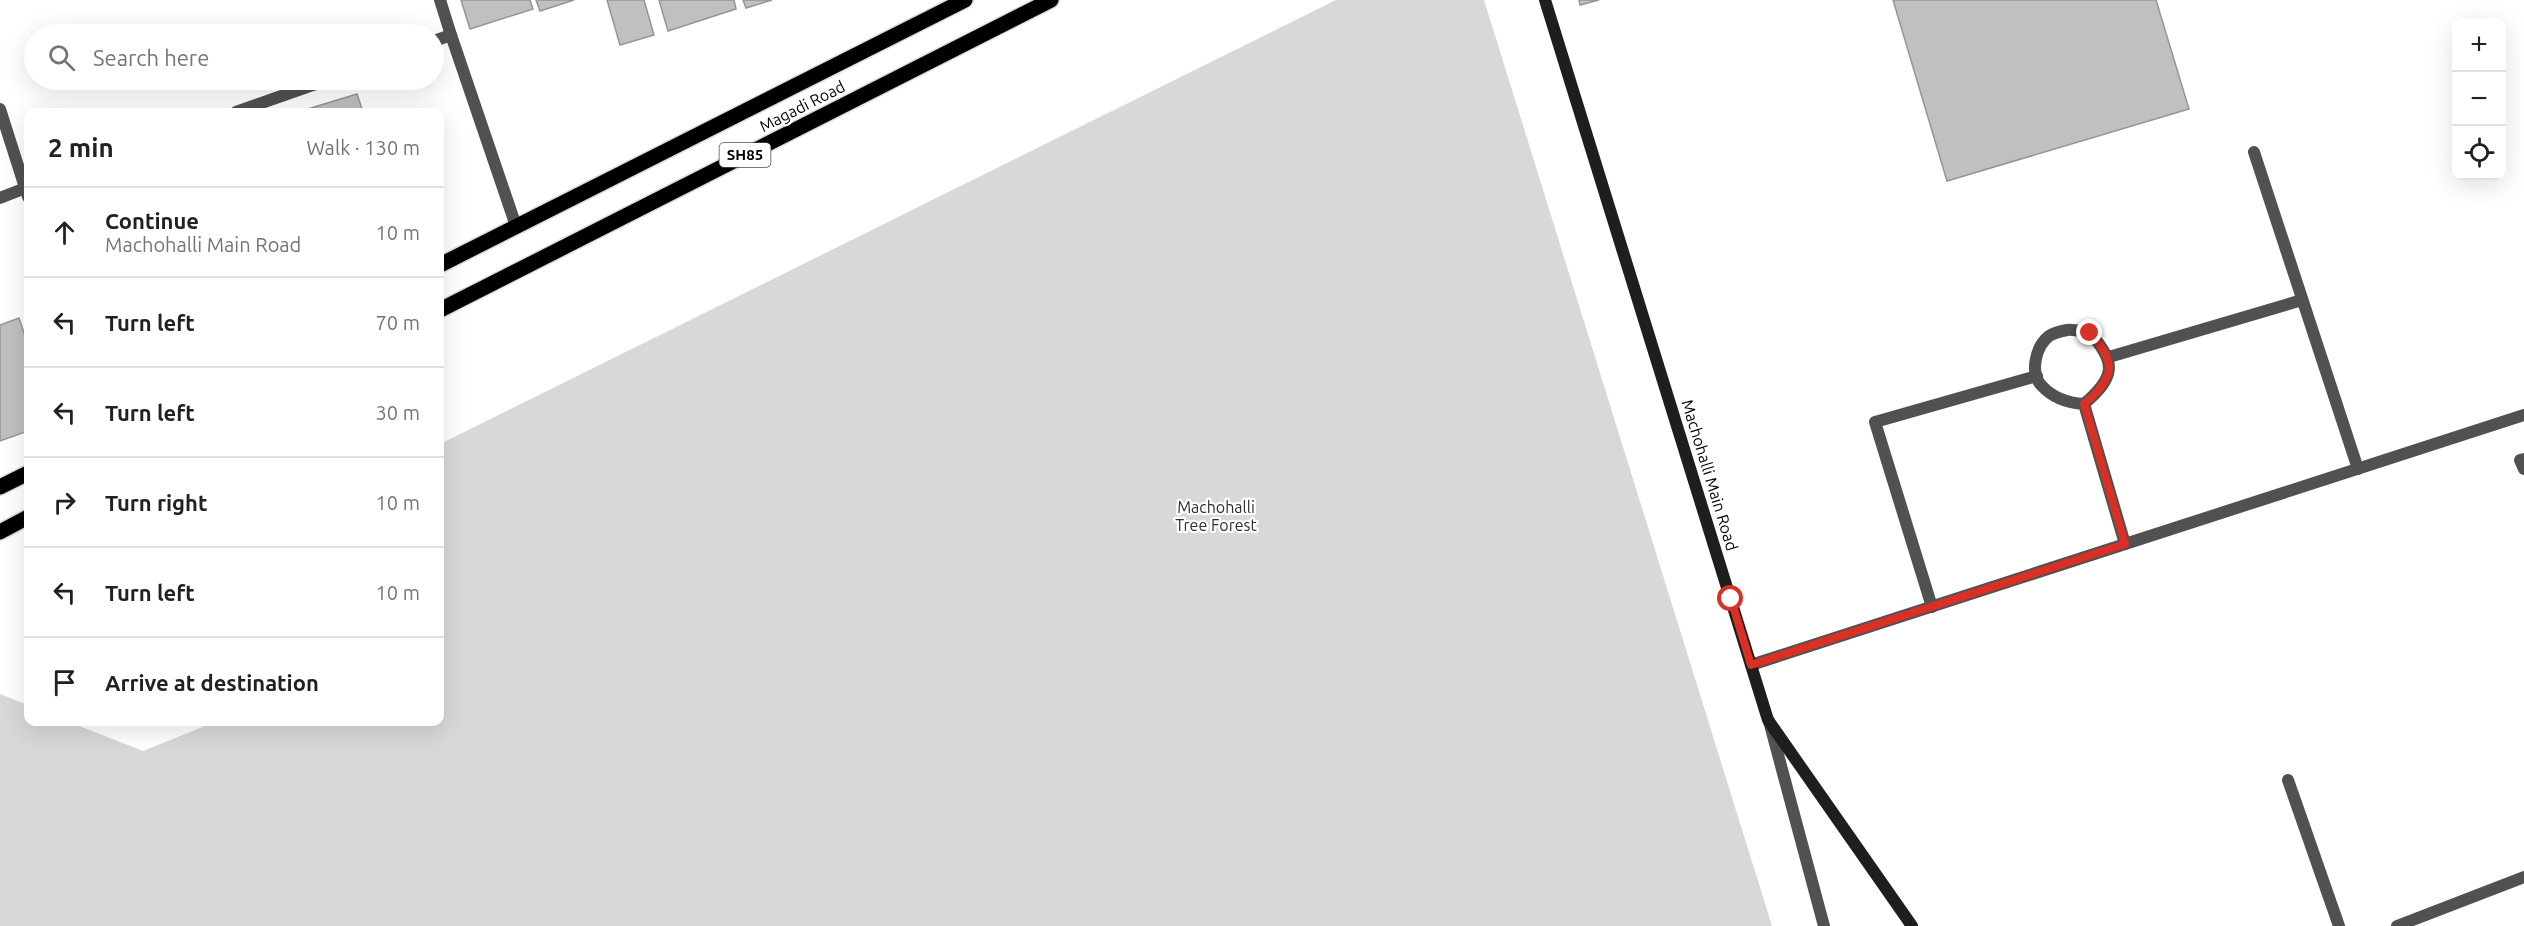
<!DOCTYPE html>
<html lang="en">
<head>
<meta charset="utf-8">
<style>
	:root { --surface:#fff; --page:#f2f2f2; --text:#202124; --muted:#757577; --line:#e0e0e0 }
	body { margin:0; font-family:Ubuntu,sans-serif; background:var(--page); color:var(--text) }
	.controls { position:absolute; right:18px; top:18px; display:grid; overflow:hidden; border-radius:12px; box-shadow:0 6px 24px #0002 }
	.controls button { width:54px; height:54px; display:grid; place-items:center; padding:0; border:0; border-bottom:2px solid var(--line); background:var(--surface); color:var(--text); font:30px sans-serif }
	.stop { position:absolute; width:18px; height:18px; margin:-14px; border:4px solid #d93025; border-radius:50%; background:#fff }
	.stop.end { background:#d93025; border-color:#fff; box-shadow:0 2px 6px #0008 }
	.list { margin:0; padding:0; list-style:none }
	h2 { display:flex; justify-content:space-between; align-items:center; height:78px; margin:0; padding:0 24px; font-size:26px }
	h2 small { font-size:20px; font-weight:400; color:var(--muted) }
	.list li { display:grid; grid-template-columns:39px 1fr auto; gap:18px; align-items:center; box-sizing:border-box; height:90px; padding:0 24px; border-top:2px solid var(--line) }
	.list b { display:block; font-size:22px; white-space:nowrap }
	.list p { margin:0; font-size:20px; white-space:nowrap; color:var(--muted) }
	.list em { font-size:20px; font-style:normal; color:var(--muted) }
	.icon { flex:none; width:33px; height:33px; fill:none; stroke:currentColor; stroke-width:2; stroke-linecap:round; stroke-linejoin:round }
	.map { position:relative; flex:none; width:2524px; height:926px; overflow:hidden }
	.search { position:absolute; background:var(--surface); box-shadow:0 6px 24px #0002; left:24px; top:24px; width:420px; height:66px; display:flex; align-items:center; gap:15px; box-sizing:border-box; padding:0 21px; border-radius:33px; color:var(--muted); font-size:22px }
	.panel { position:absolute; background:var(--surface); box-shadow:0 6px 24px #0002; left:24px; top:108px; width:420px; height:618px; border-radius:12px }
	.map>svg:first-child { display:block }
</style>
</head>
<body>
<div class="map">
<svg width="2524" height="926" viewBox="0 0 2524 926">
	<rect width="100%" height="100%" fill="#fff"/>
	<polygon fill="#d8d8d8" points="1336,0 1484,0 1772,926 0,926 0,694 28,705 28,722 69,722 143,751 215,722 440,722 440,444"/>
	<g fill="#c0c0c0" stroke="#959595" stroke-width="1.5">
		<polygon points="461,0 530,0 533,9 470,29"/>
		<polygon points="536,0 574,0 540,11"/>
		<polygon points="607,0 644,0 654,35 620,45"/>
		<polygon points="659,0 734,0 736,9 668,31"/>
		<polygon points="743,0 772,0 746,8"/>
		<polygon points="1579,0 1599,0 1580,5"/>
		<polygon points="1893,0 2156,0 2189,109 1947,181"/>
		<polygon points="357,94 363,112 298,112"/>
		<polygon points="19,318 28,345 28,431 0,441 0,325"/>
	</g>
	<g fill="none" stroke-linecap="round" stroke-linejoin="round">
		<g stroke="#dbdbdb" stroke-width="18">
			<g id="primary">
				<polyline points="440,265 965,0"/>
				<polyline points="440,310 1051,0"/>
				<polyline points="0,487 28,473"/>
				<polyline points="0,532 28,517"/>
			</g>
		</g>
		<g stroke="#515151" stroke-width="12">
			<polyline points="2254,152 2358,469"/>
			<polyline points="2109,357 2302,300"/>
			<path d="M2084,404C2068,403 2053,398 2042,386C2029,373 2036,346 2049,336C2053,333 2062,331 2067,330C2074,329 2083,332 2090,333C2118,364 2114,378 2084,404L2125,544"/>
			<polyline points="1932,607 1875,422 2037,376"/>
			<polyline points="1751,665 2524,415"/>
			<polyline points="2288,780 2339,926"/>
			<polyline points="2397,926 2524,877"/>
		</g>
		<g stroke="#515151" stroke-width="12">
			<polyline points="451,35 516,226"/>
			<polyline points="434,41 451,35 440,0"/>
			<polyline points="0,109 28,197"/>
			<polyline points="236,112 327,80"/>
			<polyline points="0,198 28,187"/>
			<polyline points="2524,459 2520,460 2524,469"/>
			<polyline points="1769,721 1824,926"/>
		</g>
		<polyline stroke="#1e1e1e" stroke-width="12" points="1545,0 1768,720 1912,926"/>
		<use href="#primary" stroke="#000" stroke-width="15"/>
	</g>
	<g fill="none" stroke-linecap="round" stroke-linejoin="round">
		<path stroke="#d93025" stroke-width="8" d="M1731,599L1751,665L2125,544L2084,404C2114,378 2118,364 2090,333"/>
	</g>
	<g text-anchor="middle" stroke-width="4.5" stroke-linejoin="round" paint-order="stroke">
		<rect fill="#fff" stroke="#4c4c4c" stroke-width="1.5" x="719.5" y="143" width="51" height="24" rx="4.5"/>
		<g font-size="15" font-weight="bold" fill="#000">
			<text x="745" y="160">SH85</text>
		</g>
		<g font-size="16" fill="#000" stroke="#fff">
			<text transform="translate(802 106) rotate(-27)" y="6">Magadi Road</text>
			<text transform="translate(1710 475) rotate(73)" y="6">Machohalli Main Road</text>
		</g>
		<g font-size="16" fill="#2f2f2f" stroke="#fff">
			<text x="1216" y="513">Machohalli<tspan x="1216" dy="18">Tree Forest</tspan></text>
		</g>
	</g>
</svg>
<div class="controls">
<button>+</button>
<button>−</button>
<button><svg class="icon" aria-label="locate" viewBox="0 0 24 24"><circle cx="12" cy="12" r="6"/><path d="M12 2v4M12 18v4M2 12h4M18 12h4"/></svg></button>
</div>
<div class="stop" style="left:1731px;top:599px"></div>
<div class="stop end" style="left:2090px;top:333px"></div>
<div class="search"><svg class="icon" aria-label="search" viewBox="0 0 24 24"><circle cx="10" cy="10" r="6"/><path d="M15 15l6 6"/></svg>Search here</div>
<section class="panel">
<h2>2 min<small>Walk · 130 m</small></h2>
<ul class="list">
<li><svg class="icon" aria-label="ahead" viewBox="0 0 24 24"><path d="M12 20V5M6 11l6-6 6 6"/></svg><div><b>Continue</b><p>Machohalli Main Road</p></div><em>10 m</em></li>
<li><svg class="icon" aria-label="left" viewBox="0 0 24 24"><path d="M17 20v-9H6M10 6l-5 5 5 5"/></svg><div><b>Turn left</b></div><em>70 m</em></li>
<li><svg class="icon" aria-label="left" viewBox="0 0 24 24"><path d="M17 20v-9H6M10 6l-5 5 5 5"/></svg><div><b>Turn left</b></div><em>30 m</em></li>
<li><svg class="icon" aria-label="right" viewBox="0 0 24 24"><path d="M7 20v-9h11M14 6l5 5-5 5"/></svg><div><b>Turn right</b></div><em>10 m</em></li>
<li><svg class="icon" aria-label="left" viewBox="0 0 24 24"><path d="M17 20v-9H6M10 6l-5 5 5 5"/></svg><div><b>Turn left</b></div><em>10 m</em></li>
<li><svg class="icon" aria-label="arrive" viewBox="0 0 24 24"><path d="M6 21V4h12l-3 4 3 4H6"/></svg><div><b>Arrive at destination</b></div></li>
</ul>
</section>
</div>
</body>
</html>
